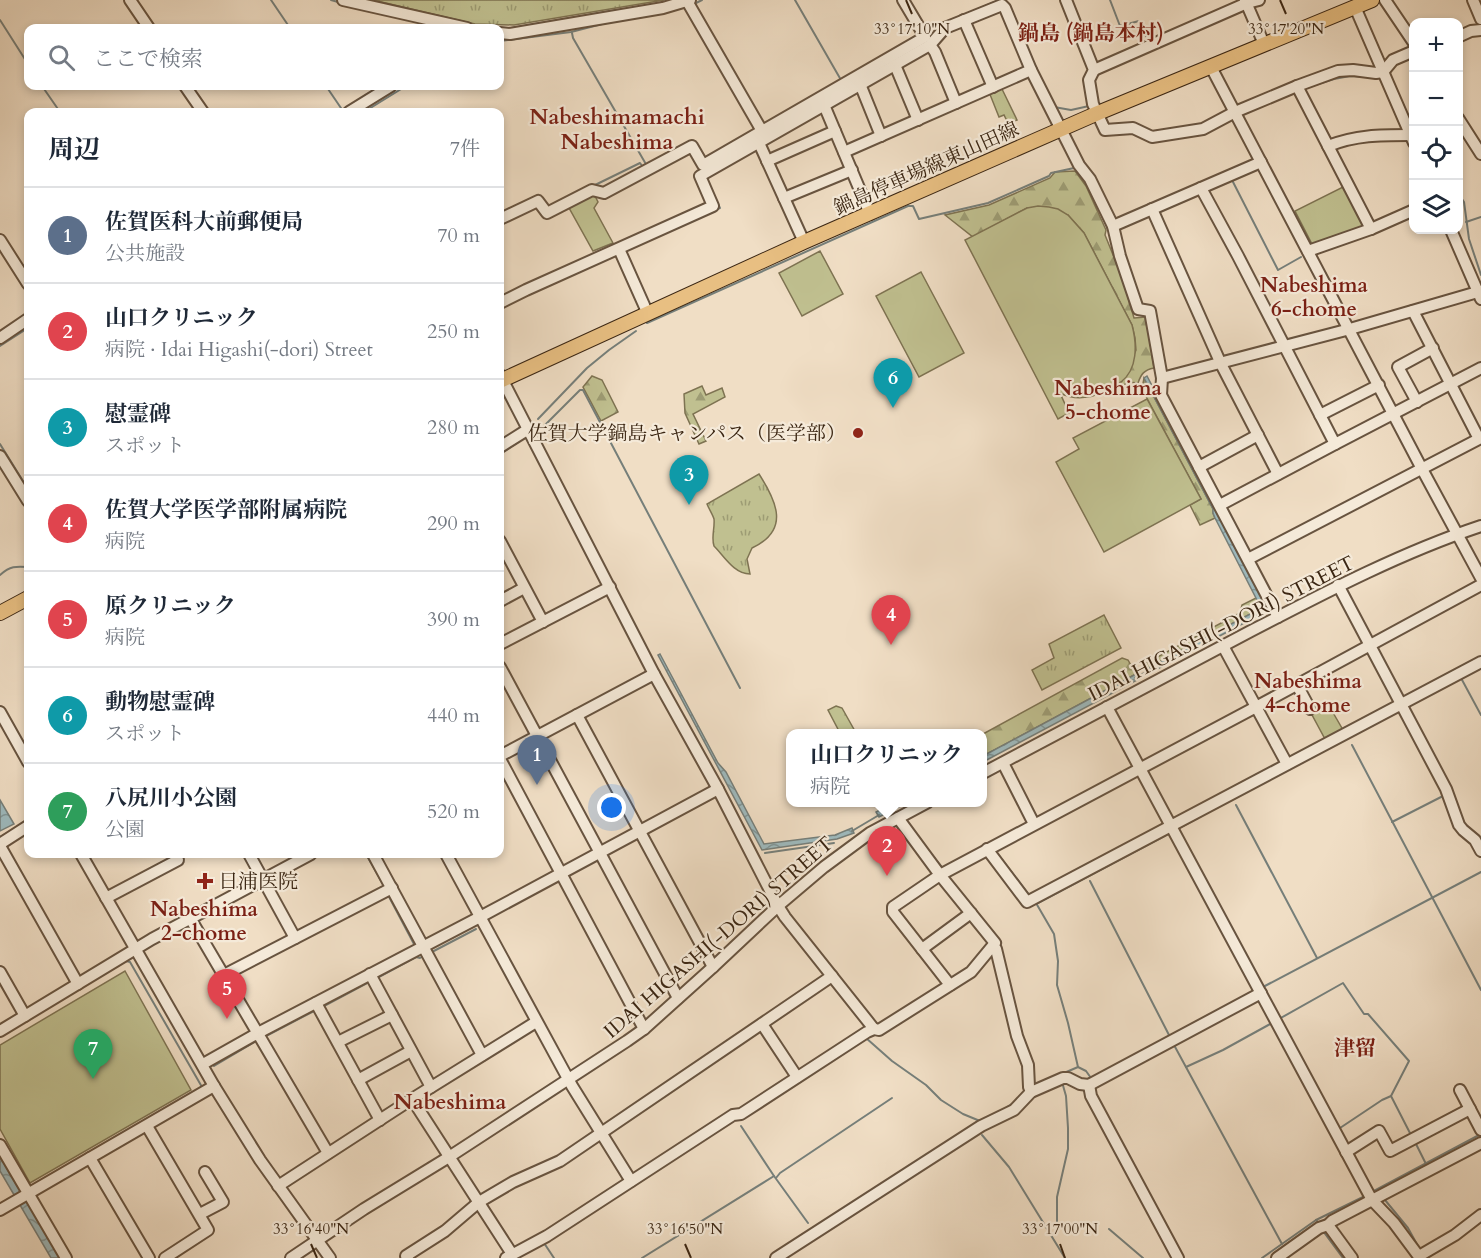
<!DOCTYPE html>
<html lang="ja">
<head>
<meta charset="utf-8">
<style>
	:root { --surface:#fff; --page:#f2f2f3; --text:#1f2937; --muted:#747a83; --line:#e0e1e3; --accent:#b45309 }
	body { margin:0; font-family:Cardo,"Noto Serif JP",serif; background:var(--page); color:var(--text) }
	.controls { position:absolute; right:18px; top:18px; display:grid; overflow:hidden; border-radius:12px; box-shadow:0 3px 9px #0003 }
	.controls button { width:54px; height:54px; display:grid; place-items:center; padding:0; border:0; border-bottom:2px solid var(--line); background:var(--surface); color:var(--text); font:30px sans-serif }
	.you { position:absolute; left:612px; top:808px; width:21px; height:21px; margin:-15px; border:4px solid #fff; border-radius:50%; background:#1a73e8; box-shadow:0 0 0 9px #1a73e833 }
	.badge { display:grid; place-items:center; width:39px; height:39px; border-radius:50%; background:var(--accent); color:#fff; font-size:20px; font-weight:700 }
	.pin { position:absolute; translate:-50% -50px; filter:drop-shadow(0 2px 3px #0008) }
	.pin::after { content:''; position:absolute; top:32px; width:21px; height:18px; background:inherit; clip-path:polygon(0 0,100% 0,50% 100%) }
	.popup { position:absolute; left:786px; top:729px; width:201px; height:78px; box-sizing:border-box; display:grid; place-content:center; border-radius:12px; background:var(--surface); filter:drop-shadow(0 2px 4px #0005); font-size:20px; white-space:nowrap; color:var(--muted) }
	.popup b { font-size:22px; color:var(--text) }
	.popup::after { content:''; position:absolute; left:50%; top:100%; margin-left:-12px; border:12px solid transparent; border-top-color:var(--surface) }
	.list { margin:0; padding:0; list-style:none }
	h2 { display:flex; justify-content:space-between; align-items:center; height:78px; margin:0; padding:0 24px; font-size:26px }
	h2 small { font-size:20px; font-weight:400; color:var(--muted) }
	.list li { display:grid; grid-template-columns:39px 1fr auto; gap:18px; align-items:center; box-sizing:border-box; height:96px; padding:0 24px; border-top:2px solid var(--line) }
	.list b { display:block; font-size:22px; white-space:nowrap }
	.list p { margin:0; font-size:20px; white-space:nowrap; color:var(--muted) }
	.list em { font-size:20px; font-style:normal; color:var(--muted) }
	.icon { flex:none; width:33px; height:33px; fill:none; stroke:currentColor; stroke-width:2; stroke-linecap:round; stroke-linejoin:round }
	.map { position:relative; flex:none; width:1481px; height:1258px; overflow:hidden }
	.search { position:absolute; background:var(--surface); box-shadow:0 3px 9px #0003; left:24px; top:24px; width:480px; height:66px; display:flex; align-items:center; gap:15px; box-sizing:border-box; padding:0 21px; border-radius:12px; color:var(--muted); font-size:22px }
	.panel { position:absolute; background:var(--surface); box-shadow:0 3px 9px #0003; left:24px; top:108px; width:480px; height:750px; border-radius:12px }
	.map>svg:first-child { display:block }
</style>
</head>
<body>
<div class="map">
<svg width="1481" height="1258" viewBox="0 0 1481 1258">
	<defs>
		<pattern id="grass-tufts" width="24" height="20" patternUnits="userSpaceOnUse" patternTransform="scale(1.5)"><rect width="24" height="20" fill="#c0c090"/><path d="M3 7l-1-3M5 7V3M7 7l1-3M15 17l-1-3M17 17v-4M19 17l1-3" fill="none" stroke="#9d9c74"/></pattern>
		<pattern id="forest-firs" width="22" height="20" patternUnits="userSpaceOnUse" patternTransform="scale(1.5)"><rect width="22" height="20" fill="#c0c090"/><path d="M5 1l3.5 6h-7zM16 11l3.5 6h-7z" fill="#9d9c74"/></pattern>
		<pattern id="water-waves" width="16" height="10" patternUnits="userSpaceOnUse" patternTransform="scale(1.5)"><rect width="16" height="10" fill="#9ebabe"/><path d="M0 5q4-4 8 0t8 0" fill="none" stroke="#829799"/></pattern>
	</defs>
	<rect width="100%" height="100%" fill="#f0dec5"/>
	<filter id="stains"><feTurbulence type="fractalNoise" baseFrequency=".00333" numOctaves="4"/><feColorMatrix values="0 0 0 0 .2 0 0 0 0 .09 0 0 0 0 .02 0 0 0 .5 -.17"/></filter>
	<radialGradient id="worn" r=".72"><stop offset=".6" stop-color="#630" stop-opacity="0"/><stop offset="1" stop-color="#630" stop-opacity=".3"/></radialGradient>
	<g fill="url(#grass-tufts)" stroke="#7e7352" stroke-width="1.5">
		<polygon points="373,0 664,0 514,25 475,24"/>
		<path d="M759,474C777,502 790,530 752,548L747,559L750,574C734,574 724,556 714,546C711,537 715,528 714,519C713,515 709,509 707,504Z"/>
		<polygon points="1104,615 1121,648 1042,690 1032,670 1054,658 1049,644"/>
	</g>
	<g fill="url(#forest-firs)" stroke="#7e7352" stroke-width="1.5">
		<path d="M1075,171L1086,186L1106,230L1105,235L1122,277L1134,318L1146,317L1154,368C1144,370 1141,374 1138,383L1128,382L1114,392L1112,387L1122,381L1136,350L1135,338L1132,325L1084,233L1068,215L1027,208L973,237L945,215L989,205L1050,178L1055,172Z"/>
		<polygon points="592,376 602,380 618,412 601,421 583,387"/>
		<polygon points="1144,378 1213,509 1213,513 1215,518 1200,525 1190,505 1201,499 1142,389"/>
		<polygon points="702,386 706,395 722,388 725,397 693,414 706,441 699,444 685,413 684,394"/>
		<polygon points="1256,598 1260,606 1258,610 1148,668 1146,663 1240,613 1242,605"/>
		<polygon points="1122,658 1128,660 1136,674 983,756 983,734"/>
		<polygon points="836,706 842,708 856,733 840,733 828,710"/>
	</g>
	<g fill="#c0c090" stroke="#7e7352" stroke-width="1.5">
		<polygon points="1001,87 1017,120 1008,123 1004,115 999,117 989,92"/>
		<polygon points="1345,186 1366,228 1313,246 1295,211"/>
		<polygon points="594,194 598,202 594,208 613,243 593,251 568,206"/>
		<path d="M1038,206L1049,207L1058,209L1068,215L1084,233L1132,325C1137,344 1138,369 1121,382C1116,385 1110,388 1104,391C1090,399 1074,400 1060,393L1069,413L1058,419L965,240L1027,208Z"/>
		<polygon points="820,251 843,294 802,316 779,273"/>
		<polygon points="921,272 964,353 919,377 876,296"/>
		<polygon points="1147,399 1201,499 1104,552 1056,462 1079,449 1073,438"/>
		<polygon points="1328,704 1343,730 1325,739 1311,713"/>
		<polygon points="125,971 191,1090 30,1183 0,1129 0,1045"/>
	</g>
	<g fill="url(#water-waves)" stroke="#767f7a" stroke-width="1.5">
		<polygon points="1147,376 1268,605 1265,612 1150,673 1148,668 1258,610 1260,606 1215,518 1213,513 1213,509 1144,378"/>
		<polygon points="660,654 718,763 726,772 764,844 835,835 852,828 854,833 837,839 762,850 658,655"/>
		<polygon points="1136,674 1139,679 983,762 983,756"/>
		<polygon points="0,800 14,824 0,831"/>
		<polygon points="895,802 906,803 879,817 876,812"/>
		<polygon points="0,1157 60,1258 51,1258 0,1171"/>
	</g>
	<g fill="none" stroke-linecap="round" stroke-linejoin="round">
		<g stroke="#767f7a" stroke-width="2">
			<polyline points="271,0 290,28"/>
			<polyline points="331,0 338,2"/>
			<polyline points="795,0 841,80"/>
			<polyline points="1110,0 1120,26 1139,21 1149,43"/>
			<polyline points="656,4 670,0"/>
			<polyline points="694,4 702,0"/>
			<polyline points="978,9 999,0"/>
			<polyline points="0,20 28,64"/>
			<polyline points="469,26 493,28"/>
			<polyline points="505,29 617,10"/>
			<polyline points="572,33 573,38 647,166"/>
			<polyline points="500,41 571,32 606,23"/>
			<polyline points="42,86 60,112"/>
			<polyline points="326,86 343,111"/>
			<polyline points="1309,87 1334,79 1350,76 1370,77"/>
			<polyline points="1054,107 1071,110 1089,106"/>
			<polyline points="364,112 406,86"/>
			<polyline points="1150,132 1162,130"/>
			<polyline points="1230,181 1232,180 1278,270 1301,257"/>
			<polyline points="593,186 640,163 643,167"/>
			<polyline points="1458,193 1464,202 1469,239 1481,275"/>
			<polyline points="714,196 720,208 715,210"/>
			<polyline points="1097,204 1108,229"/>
			<polyline points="1466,222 1481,217"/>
			<polyline points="647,323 908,206 913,206 919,219 988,203 1049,176 1051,173 1074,168 1083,178"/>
			<polyline points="0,346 28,328"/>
			<polyline points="538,419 587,368 609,350 636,331"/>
			<polyline points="542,428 580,390 583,390 740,688"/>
			<polyline points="0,444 28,489"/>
			<polyline points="500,454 520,441"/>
			<path d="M0,575C10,566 16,566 28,567"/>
			<polyline points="1135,678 1151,669"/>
			<polyline points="1461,678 1481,715"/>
			<polyline points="1352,745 1481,990"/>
			<polyline points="1236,805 1317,958"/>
			<polyline points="671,820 711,799"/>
			<polyline points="1392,822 1443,796"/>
			<polyline points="1177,829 1198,818"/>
			<polyline points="852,831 879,815"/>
			<polyline points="0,837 16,828"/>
			<polyline points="877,844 901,829"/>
			<polyline points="923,844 944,870"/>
			<polyline points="611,853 625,845"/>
			<polyline points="765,853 834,843"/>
			<polyline points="997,853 1030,896"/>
			<polyline points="366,854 385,888"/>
			<polyline points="1090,881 1169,1035"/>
			<polyline points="387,893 415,946"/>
			<polyline points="1036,903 1054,934 1058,961 1057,985 1068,1023 1078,1067 1086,1071 1091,1078 1099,1074"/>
			<polyline points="1036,904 1172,832"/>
			<polyline points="430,953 476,929"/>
			<polyline points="377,978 416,957 420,958 425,955"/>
			<polyline points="1263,987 1481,872"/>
			<polyline points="324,1006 369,982"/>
			<polyline points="1279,1019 1343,983 1364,1014 1368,1014 1409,1061 1391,1096 1412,1137"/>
			<polyline points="266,1036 314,1011"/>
			<polyline points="0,1037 126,961 130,962 202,1087 200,1088"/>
			<polyline points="864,1039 866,1038 892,1061 926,1085 941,1100 963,1114 980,1121"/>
			<polyline points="1157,1043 1205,1017"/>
			<polyline points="1174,1045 1282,1244"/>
			<polyline points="214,1066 256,1041"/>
			<polyline points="1186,1067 1223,1050 1272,1023"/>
			<polyline points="1064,1073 1078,1067"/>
			<polyline points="1003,1110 1016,1101"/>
			<polyline points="741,1126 774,1176 808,1223"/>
			<polyline points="1340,1128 1382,1100 1391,1096"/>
			<polyline points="982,1135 1009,1167 1065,1258"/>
			<polyline points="1415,1142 1426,1164"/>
			<polyline points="776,1178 780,1173 892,1098"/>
			<polyline points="1372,1192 1481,1134"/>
			<polyline points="1385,1200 1408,1228 1419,1248"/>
			<polyline points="1316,1220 1365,1196"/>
			<polyline points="1057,1224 1057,1197 1068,1149 1068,1128 1066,1096 1062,1082"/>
			<polyline points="1109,1229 1143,1258"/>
			<polyline points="1323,1231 1343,1258"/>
			<polyline points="544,1243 554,1258"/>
			<polyline points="642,1258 774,1176"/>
			<polyline points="1262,1258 1316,1220 1317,1221"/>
		</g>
		<g stroke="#685440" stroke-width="14">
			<g id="minor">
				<polyline points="130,0 149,28"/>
				<polyline points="343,0 467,28"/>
				<polyline points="1066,0 1094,70 1089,80 1093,104 1105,130 1133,128 1152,137 1203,129 1235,112 1297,86 1338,71 1353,70 1376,73 1383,72 1393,60 1414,51"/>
				<polyline points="1245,0 1264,44"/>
				<polyline points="1385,0 1414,43"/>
				<polyline points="1473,0 1481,19"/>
				<polyline points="687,1 762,131"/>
				<polyline points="1355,7 1414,143"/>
				<polyline points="964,20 993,87"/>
				<polyline points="500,33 510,34 663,8 690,0"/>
				<polyline points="1458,37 1471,31 1481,30"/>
				<polyline points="930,45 935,52 956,103"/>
				<polyline points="895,65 918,120"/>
				<polyline points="1211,67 1422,469 1481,578"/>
				<polyline points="1094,70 1247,3 1259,0"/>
				<polyline points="860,84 881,136"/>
				<polyline points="185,86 203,112"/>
				<polyline points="1297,86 1371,229"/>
				<polyline points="824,105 870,214"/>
				<polyline points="349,112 391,86"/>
				<polyline points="1458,118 1481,154"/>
				<polyline points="759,143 804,242"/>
				<path d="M1328,146C1356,135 1380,135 1410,135"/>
				<polyline points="844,152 1031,70"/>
				<polyline points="767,161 835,131"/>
				<polyline points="1201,188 1238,256 1335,444"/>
				<polyline points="784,198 852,170"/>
				<polyline points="1152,209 1221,364 1278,474"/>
				<polyline points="500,219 538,201 547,213 592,190 604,193 692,146 703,165 925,37 903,0"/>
				<polyline points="1113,226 1261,162"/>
				<polyline points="1451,230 1481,299"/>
				<polyline points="0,240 28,284"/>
				<polyline points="619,249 648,314"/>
				<polyline points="1308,251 1371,229 1414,210"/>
				<polyline points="500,303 526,290 713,206 700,176 930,45 945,28 1002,5 1005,8 1031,70 1079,165 1090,179 1113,226 1120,256 1138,309 1150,311 1162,378 1161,395 1278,617"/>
				<polyline points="0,338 28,319"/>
				<polyline points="500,375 654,674 718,789 778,906 785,917 874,1029"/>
				<polyline points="1162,378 1350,329 1481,291"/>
				<polyline points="1417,402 1398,367 1433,348"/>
				<polyline points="1320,415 1379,385"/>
				<polyline points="500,447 527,430"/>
				<polyline points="0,456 28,501"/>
				<polyline points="1199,467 1258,435"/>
				<polyline points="1220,505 1335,444 1481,368"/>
				<polyline points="500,541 543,622"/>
				<polyline points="1248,559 1479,439 1413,311"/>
				<polyline points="1338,585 1446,789 1459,825 1463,830 1475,840 1481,851"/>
				<polyline points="500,601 524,588"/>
				<polyline points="500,644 610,587"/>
				<polyline points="1223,646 1287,764"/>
				<polyline points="500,667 678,998"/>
				<polyline points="1297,685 1310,709"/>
				<polyline points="1107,707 1372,1200 1394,1223 1420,1258"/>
				<polyline points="0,712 28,762"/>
				<polyline points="577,715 713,967"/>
				<polyline points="500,756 654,674"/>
				<polyline points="500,759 644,1029"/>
				<polyline points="1003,763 1034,824"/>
				<path d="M983,773C1072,726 1160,679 1249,632C1324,593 1400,553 1481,526"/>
				<polyline points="0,844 28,826"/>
				<polyline points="0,846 78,984"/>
				<polyline points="987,849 1027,902 1481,662"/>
				<polyline points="81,854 214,1086 260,1160 330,1258"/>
				<polyline points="249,854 295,938"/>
				<polyline points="373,854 482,1055"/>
				<polyline points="446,854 572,1086 631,1181"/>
				<polyline points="106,898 178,860 175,854"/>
				<polyline points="190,918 328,1153"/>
				<polyline points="993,946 996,949 1017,1036 1028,1065 1029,1087 1031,1092"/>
				<polyline points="922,949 971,913"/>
				<polyline points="0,972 25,1016"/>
				<polyline points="370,974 431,1087"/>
				<polyline points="224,975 392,888"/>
				<polyline points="950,985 893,912 893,907 940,875 1256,707 1481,585"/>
				<polyline points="316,1003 380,1120"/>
				<polyline points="762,1024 797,1077"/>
				<polyline points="0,1031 152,939 311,854"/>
				<polyline points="338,1042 392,1015"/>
				<polyline points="203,1064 258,1033 480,917 718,789"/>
				<polyline points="358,1080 411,1051"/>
				<polyline points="1089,1085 1091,1096 1178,1258"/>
				<polyline points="1460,1090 1481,1130"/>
				<polyline points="412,1099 512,1254"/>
				<polyline points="147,1126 208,1230 165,1258"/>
				<polyline points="0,1145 66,1258"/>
				<polyline points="1346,1152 1379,1131 1390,1151 1470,1109"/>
				<polyline points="90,1158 149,1258"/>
				<polyline points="278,1186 412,1099 536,1022"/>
				<polyline points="0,1210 214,1086"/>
				<polyline points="200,1214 223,1202 205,1172"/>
				<polyline points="1328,1225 1352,1258"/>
				<polyline points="1419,1256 1455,1235 1481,1215"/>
				<polyline points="291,1258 364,1209 449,1157 627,1041 644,1029 713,967 778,906 824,867 870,833 928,802"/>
				<polyline points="408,1258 406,1256 445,1231 479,1202 513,1182 560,1161 832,976"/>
				<polyline points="506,1258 547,1236 733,1115 741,1114 867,1032 874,1029 879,1030 971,972 995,943 940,875 898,818"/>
				<polyline points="776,1258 981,1126 1014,1110 1031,1092 1063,1078 1068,1078 1080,1084 1089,1085 1261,993"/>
				<polyline points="1277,1258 1319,1228 1328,1225 1332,1221 1481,1143"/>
			</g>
		</g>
		<g stroke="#3b2613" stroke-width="16">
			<g id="major">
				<polyline points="500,381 804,242 1098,113 1372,0"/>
				<polyline points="0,613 28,598"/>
			</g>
		</g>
		<use href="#minor" stroke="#f5ead9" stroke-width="10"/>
		<use href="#major" stroke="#e8bf82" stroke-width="14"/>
	</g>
	<path fill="none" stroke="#3b2613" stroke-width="2" d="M906,0L912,14M1280,0L1286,14M311,1244L317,1258M685,1244L691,1258M1060,1244L1065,1258"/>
	<g fill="#8f2418" stroke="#f5ead9" stroke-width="2">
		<circle cx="858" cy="433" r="6"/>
		<path d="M202 872h6v6h6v6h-6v6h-6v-6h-6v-6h6z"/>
	</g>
	<g text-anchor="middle" stroke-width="4.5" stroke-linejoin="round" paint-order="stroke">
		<g font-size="20" fill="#3b2613" stroke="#f5ead9">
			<text transform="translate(926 168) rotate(-24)" y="7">鍋島停車場線東山田線</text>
			<text transform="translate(1221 628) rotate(-27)" y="7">IDAI HIGASHI(-DORI) STREET</text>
			<text transform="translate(718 937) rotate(-41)" y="7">IDAI HIGASHI(-DORI) STREET</text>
		</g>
		<g font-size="20" fill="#3b2613" stroke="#f5ead9" text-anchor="end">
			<text x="846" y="440">佐賀大学鍋島キャンパス（医学部）</text>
			<text x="218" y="888" text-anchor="start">日浦医院</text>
		</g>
		<g font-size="21" font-weight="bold" fill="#7a1f14" stroke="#f5ead9">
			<text x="1091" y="40">鍋島 (鍋島本村)</text>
			<text x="1314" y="292">Nabeshima<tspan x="1314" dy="24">6-chome</tspan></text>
			<text x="1108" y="395">Nabeshima<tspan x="1108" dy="24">5-chome</tspan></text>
			<text x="1308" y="688">Nabeshima<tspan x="1308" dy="24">4-chome</tspan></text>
			<text x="204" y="916">Nabeshima<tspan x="204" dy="24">2-chome</tspan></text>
			<text x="1355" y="1055">津留</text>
		</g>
		<g font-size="22" font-weight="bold" fill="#7a1f14" stroke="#f5ead9">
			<text x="617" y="124">Nabeshimamachi<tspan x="617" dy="25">Nabeshima</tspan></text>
			<text x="450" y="1109">Nabeshima</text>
		</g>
	</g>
	<g font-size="15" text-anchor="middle" fill="#3b2613" stroke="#f5ead9" stroke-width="4.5" stroke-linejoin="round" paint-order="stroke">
		<text x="912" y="34">33°17'10"N</text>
		<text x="1286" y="34">33°17'20"N</text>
		<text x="311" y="1234">33°16'40"N</text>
		<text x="685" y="1234">33°16'50"N</text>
		<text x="1060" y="1234">33°17'00"N</text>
	</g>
	<rect width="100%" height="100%" filter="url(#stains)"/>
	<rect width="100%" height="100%" fill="url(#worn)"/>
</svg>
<div class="controls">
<button>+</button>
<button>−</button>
<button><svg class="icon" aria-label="locate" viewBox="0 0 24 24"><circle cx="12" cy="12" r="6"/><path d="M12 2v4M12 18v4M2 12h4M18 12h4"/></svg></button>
<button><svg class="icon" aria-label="layers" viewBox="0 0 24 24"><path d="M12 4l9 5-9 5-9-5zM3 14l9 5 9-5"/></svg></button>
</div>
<div class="you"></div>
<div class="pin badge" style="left:537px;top:785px;background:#5c6f8a">1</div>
<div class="pin badge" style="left:887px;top:876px;background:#e0444e">2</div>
<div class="popup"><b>山口クリニック</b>病院</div>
<div class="pin badge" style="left:689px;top:505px;background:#0f9aa8">3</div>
<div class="pin badge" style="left:891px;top:645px;background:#e0444e">4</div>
<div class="pin badge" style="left:227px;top:1019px;background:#e0444e">5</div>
<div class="pin badge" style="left:893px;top:408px;background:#0f9aa8">6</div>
<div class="pin badge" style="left:93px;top:1079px;background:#2e9e5b">7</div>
<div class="search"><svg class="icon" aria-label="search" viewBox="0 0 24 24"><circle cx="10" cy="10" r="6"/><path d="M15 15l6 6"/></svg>ここで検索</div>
<section class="panel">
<h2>周辺<small>7件</small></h2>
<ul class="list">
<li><span class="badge" style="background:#5c6f8a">1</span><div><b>佐賀医科大前郵便局</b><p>公共施設</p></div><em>70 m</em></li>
<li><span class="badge" style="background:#e0444e">2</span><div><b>山口クリニック</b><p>病院 · Idai Higashi(-dori) Street</p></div><em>250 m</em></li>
<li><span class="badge" style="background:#0f9aa8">3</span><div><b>慰霊碑</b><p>スポット</p></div><em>280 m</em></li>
<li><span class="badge" style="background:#e0444e">4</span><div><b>佐賀大学医学部附属病院</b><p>病院</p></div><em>290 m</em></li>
<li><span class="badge" style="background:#e0444e">5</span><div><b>原クリニック</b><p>病院</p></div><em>390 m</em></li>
<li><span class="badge" style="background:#0f9aa8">6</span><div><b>動物慰霊碑</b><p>スポット</p></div><em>440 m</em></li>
<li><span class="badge" style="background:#2e9e5b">7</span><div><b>八尻川小公園</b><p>公園</p></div><em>520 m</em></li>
</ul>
</section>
</div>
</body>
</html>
